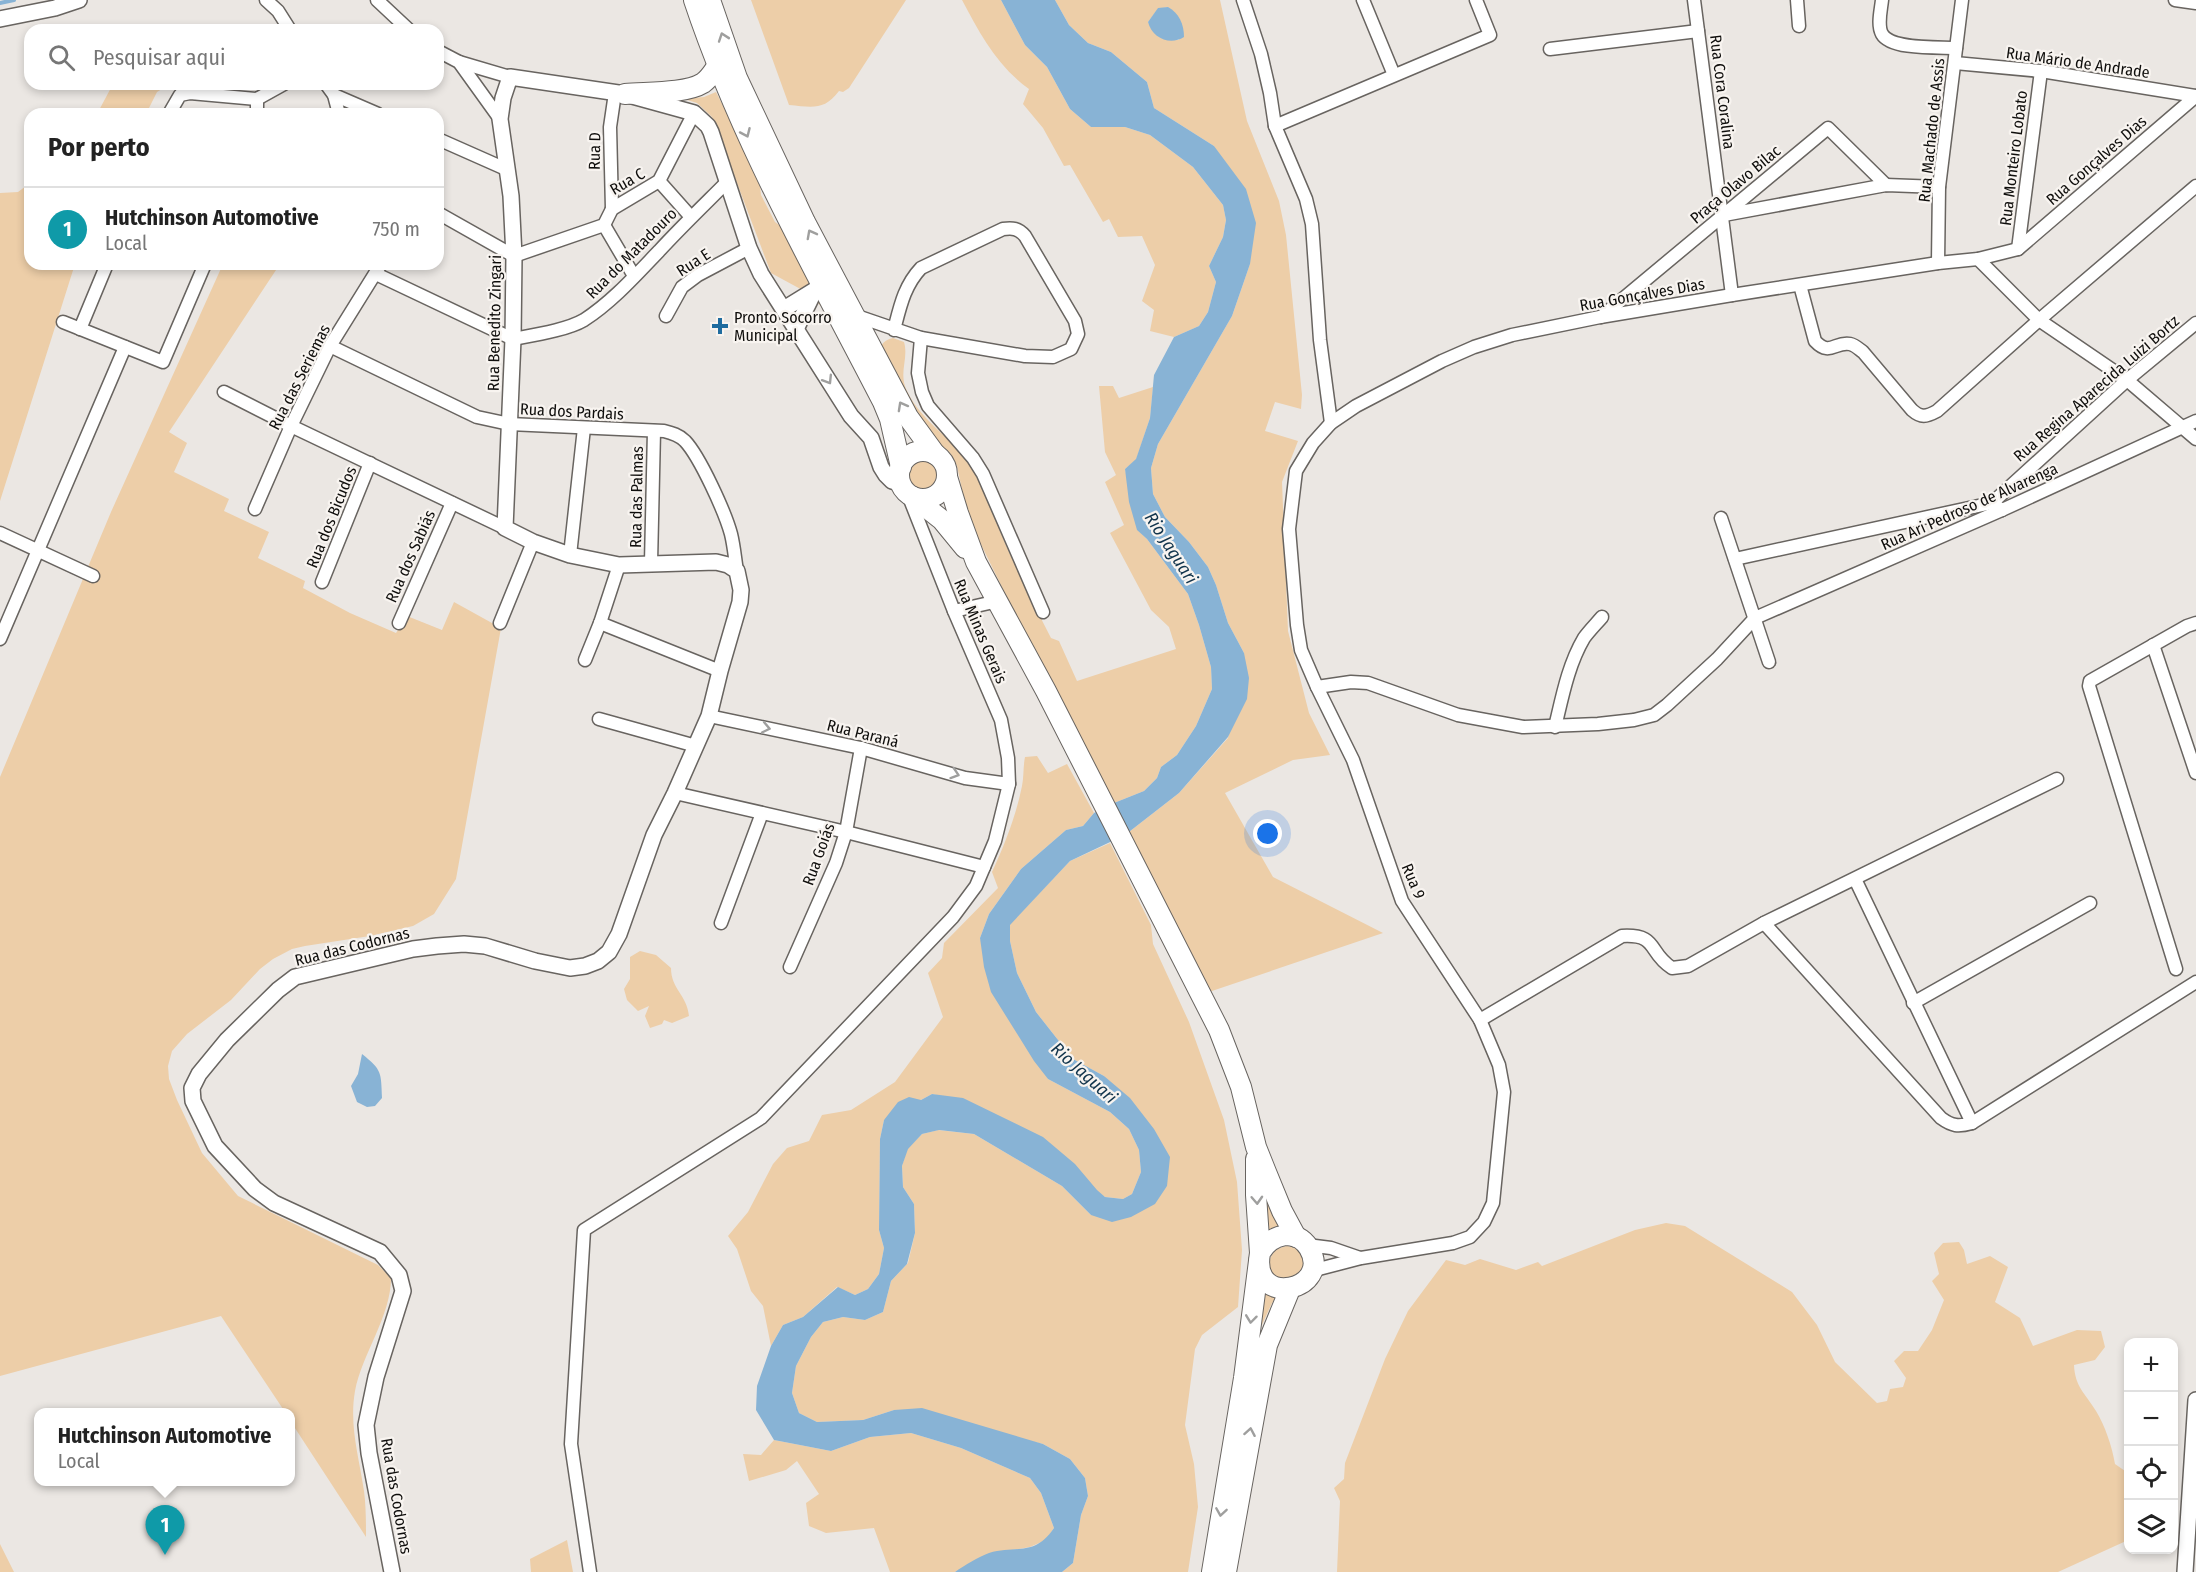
<!DOCTYPE html>
<html lang="pt">
<head>
<meta charset="utf-8">
<style>
	:root { --surface:#fff; --page:#f6f6f6; --text:#222; --muted:#767676; --line:#e0e0e0; --accent:#b45309 }
	body { margin:0; font-family:"Fira Sans Condensed",sans-serif; background:var(--page); color:var(--text) }
	.controls { position:absolute; right:18px; bottom:18px; display:grid; overflow:hidden; border-radius:12px; box-shadow:0 3px 9px #0003 }
	.controls button { width:54px; height:54px; display:grid; place-items:center; padding:0; border:0; border-bottom:2px solid var(--line); background:var(--surface); color:var(--text); font:30px sans-serif }
	.you { position:absolute; left:1268px; top:834px; width:21px; height:21px; margin:-15px; border:4px solid #fff; border-radius:50%; background:#1a73e8; box-shadow:0 0 0 9px #1a73e833 }
	.badge { display:grid; place-items:center; width:39px; height:39px; border-radius:50%; background:var(--accent); color:#fff; font-size:20px; font-weight:700 }
	.pin { position:absolute; translate:-50% -50px; filter:drop-shadow(0 2px 3px #0008) }
	.pin::after { content:''; position:absolute; top:32px; width:21px; height:18px; background:inherit; clip-path:polygon(0 0,100% 0,50% 100%) }
	.popup { position:absolute; left:34px; top:1408px; width:261px; height:78px; box-sizing:border-box; display:grid; place-content:center; border-radius:12px; background:var(--surface); filter:drop-shadow(0 2px 4px #0005); font-size:20px; white-space:nowrap; color:var(--muted) }
	.popup b { font-size:22px; color:var(--text) }
	.popup::after { content:''; position:absolute; left:50%; top:100%; margin-left:-12px; border:12px solid transparent; border-top-color:var(--surface) }
	.list { margin:0; padding:0; list-style:none }
	h2 { display:flex; justify-content:space-between; align-items:center; height:78px; margin:0; padding:0 24px; font-size:26px }
	h2 small { font-size:20px; font-weight:400; color:var(--muted) }
	.list li { display:grid; grid-template-columns:39px 1fr auto; gap:18px; align-items:center; box-sizing:border-box; height:84px; padding:0 24px; border-top:2px solid var(--line) }
	.list b { display:block; font-size:22px; white-space:nowrap }
	.list p { margin:0; font-size:20px; white-space:nowrap; color:var(--muted) }
	.list em { font-size:20px; font-style:normal; color:var(--muted) }
	.icon { flex:none; width:33px; height:33px; fill:none; stroke:currentColor; stroke-width:2; stroke-linecap:round; stroke-linejoin:round }
	.map { position:relative; flex:none; width:2196px; height:1572px; overflow:hidden }
	.search { position:absolute; background:var(--surface); box-shadow:0 3px 9px #0003; left:24px; top:24px; width:420px; height:66px; display:flex; align-items:center; gap:15px; box-sizing:border-box; padding:0 21px; border-radius:18px; color:var(--muted); font-size:22px }
	.panel { position:absolute; background:var(--surface); box-shadow:0 3px 9px #0003; left:24px; top:108px; width:420px; height:162px; border-radius:18px }
	.map>svg:first-child { display:block }
</style>
</head>
<body>
<div class="map">
<svg width="2196" height="1572" viewBox="0 0 2196 1572">
	<rect width="100%" height="100%" fill="#ebe7e3"/>
	<g fill="#edcea8" fill-rule="evenodd">
		<path d="M751,0H906L849,88L843,92L839,91C824,111 812,107 789,105Z"/>
		<path d="M962,0H1001L1025,45L1047,67L1070,109L1091,127H1125L1150,135L1193,167L1223,205L1226,220L1223,237L1209,266L1216,282L1208,312L1199,326L1174,337L1150,331L1154,310L1142,301L1155,265L1142,236L1118,237L1109,219L1103,222L1070,165L1064,166L1043,128L1023,104L1029,89C997,66 980,34 962,0Z"/>
		<path d="M1055,0H1220L1247,121L1279,201L1286,235L1302,395L1301,409L1275,402L1265,431L1298,441L1282,482L1288,631L1309,713L1330,755L1293,760L1225,793L1273,877L1383,933L1209,992L1125,835L1179,793L1228,738L1244,653L1228,623L1216,585L1208,567L1189,542L1165,517L1153,494L1151,468L1158,444L1232,316L1250,264L1214,146L1154,108L1147,82L1111,52L1088,43L1069,25ZM1168,7L1179,40C1159,40 1158,38 1148,22L1158,9Z"/>
		<polygon points="113,84 170,84 157,92 146,114 97,114"/>
		<polygon points="716,92 759,177 761,195 775,222 786,230 824,309 806,292 771,273 712,117 697,103 684,99 704,97"/>
		<polygon points="30,183 30,264 75,264 0,501 0,193 18,192"/>
		<path d="M223,264H280L169,432L187,443L174,472L229,499L224,511L269,532L258,558L305,581L303,588L350,613L396,633L407,616L442,630L454,602L501,628L456,879L434,914L413,926L370,936L305,946L292,949L273,959L260,969L231,1000L187,1034L172,1051L168,1066L169,1079L177,1100L202,1153L238,1196L378,1265L391,1278C391,1316 362,1354 355,1391C349,1426 359,1456 364,1491C366,1506 366,1522 366,1537L291,1422V1412H285L221,1316L0,1376V777L111,512Z"/>
		<path d="M893,338L904,342C909,359 898,373 907,391C922,423 957,441 975,471C987,493 995,520 1005,543C1019,575 1035,607 1051,638L1059,641L1077,681L1176,649L1169,627L1151,610L1110,533L1124,525L1105,482L1116,475L1105,452L1099,386H1113L1119,398L1153,387L1150,418L1136,460L1125,469L1138,530L1147,539L1188,594L1199,625L1211,667L1212,689L1196,726L1177,755L1161,767L1157,778L1144,791L1109,805L968,518L957,466L950,453L912,419L879,352C881,343 885,340 893,338Z"/>
		<circle cx="924" cy="476" r="15"/>
		<path d="M1037,756L1048,773L1067,764L1094,813L1083,826L1066,830L1021,869L989,914L980,938L1048,1079L1110,1112L1129,1129L1139,1150L1141,1172L1132,1194L1123,1199L1105,1197L946,1097L932,1094L884,1120L880,1139L879,1230L884,1248L879,1274L868,1289L855,1295L837,1287L803,1317L783,1325L771,1346L763,1306L751,1291L737,1249L728,1236L748,1212L773,1164L787,1148L809,1141L822,1115L851,1110L895,1082L943,1017L928,973L942,958L944,943L998,888L992,872C1005,844 1016,816 1022,786C1024,776 1023,767 1025,757Z"/>
		<polygon points="1110,843 1151,925 1153,944 1189,1022 1224,1120 1237,1182 1242,1250 1238,1307 1202,1335 1195,1349 1185,1425 1194,1464 1198,1507 1188,1572 1062,1572 1073,1563 1081,1515 1088,1496 1085,1478 1070,1459 1043,1444 894,1410 863,1420 817,1422 799,1413 792,1393 796,1366 811,1337 823,1322 843,1317 865,1320 883,1312 891,1281 908,1263 915,1233 914,1204 903,1187 902,1166 907,1149 922,1134 938,1130 974,1134 1062,1186 1091,1215 1167,1186 1104,1076 1073,1059 1036,1012 1017,973 1010,941 1010,924 1070,861"/>
		<path d="M640,951L656,955L671,968C671,989 687,995 689,1016L672,1023L664,1020L662,1024L650,1028L645,1016L649,1006L638,1011L627,1000L624,989L630,979V957Z"/>
		<polygon points="1262,1181 1287,1231 1268,1240"/>
		<path d="M1666,1223L1685,1226L1792,1292L1817,1325L1835,1362L1877,1403L1887,1401L1890,1389L1903,1387L1906,1378L1894,1361L1904,1351H1918L1932,1330L1944,1300L1932,1281L1939,1274L1934,1253L1943,1243L1959,1242L1964,1250L1967,1264L1990,1256L2008,1267L1995,1302L2020,1318L2033,1346L2077,1330L2101,1331L2105,1347L2095,1360L2074,1365C2075,1387 2085,1393 2096,1411C2105,1426 2112,1446 2115,1464L2128,1473V1535L2126,1541L2058,1572H1337L1340,1501L1334,1488L1344,1479L1345,1463L1385,1359L1408,1311L1446,1260L1465,1265L1480,1259L1516,1270L1538,1262L1542,1266L1635,1230Z"/>
		<path d="M1287,1246C1300,1248 1303,1254 1306,1266L1292,1284L1269,1274C1268,1259 1271,1249 1287,1246Z"/>
		<polygon points="1261,1282 1281,1291 1272,1303 1255,1340"/>
		<polygon points="911,1433 961,1448 1030,1478 1041,1493 1054,1528 1046,1540 1030,1547 989,1554 955,1572 890,1572 874,1528 826,1533 809,1526 806,1503 819,1494 797,1461 786,1470 749,1481 743,1454 761,1455 774,1440 831,1451 870,1437"/>
		<polygon points="567,1540 573,1572 531,1572 530,1559"/>
		<polygon points="0,1544 14,1572 0,1572"/>
	</g>
	<g fill="#88b3d5">
		<path d="M1001,0H1055L1069,25L1088,43L1111,52L1147,82L1154,108L1214,146L1246,189L1256,223L1250,264L1232,316L1158,444L1151,468L1153,494L1165,517L1189,542L1208,567L1216,585L1228,623L1244,653L1249,678L1247,699L1228,737L1179,793L1125,835L1070,861L1010,925V941L1017,973L1036,1012L1073,1059L1104,1076L1130,1098L1154,1129L1170,1157L1167,1186L1155,1204L1131,1217L1112,1222L1091,1215L1062,1186L974,1134L939,1130L922,1134L908,1149L902,1166L903,1187L914,1204L915,1233L907,1264L891,1281L883,1312L865,1320L843,1317L823,1322L811,1337L796,1366L792,1393L799,1413L817,1422L863,1420L894,1410L922,1408L1043,1444L1070,1459L1085,1478L1088,1496L1081,1515L1073,1563L1062,1572H955C965,1565 978,1557 989,1553C1017,1545 1034,1557 1054,1528L1041,1493L1030,1478L961,1448L911,1433L870,1437L831,1451L774,1440L756,1410L757,1386L771,1346L783,1325L803,1317L838,1287L855,1295L868,1289L879,1274L884,1248L879,1230L880,1139L884,1120L898,1102L909,1097L921,1100L932,1094L963,1098L1043,1137L1075,1164L1097,1190L1105,1197L1123,1199L1132,1194L1141,1172L1139,1150L1129,1129L1110,1112L1048,1079L1034,1061L991,992L984,967L980,938L989,914L1021,869L1066,830L1083,826L1094,813L1109,805L1144,791L1157,778L1161,767L1177,755L1196,726L1212,689L1211,667L1199,625L1188,594L1147,539L1137,530L1129,502L1125,469L1136,459L1150,418L1154,375L1174,337L1199,326L1208,312L1216,282L1209,266L1223,237L1226,220L1223,205L1193,167L1150,135L1125,127H1091L1070,109L1047,67L1025,45Z"/>
		<path d="M1168,7C1179,13 1184,24 1184,37C1170,46 1152,38 1148,22L1158,8Z"/>
		<path d="M362,1054C382,1070 381,1072 382,1098L375,1106L367,1107L357,1102L351,1086L358,1074Z"/>
	</g>
	<g fill="none" stroke-linecap="round" stroke-linejoin="round">
		<polyline stroke="#88b3d5" stroke-width="4" points="0,3 14,0"/>
		<g stroke="#686460" stroke-width="15">
			<g id="minor">
				<polyline points="266,0 278,11 290,30"/>
				<polyline points="377,0 409,30"/>
				<polyline points="1243,0 1261,54 1270,93 1275,126 1306,199 1312,224 1320,340 1331,423"/>
				<polyline points="1363,0 1394,75"/>
				<polyline points="1694,0 1732,295"/>
				<polyline points="1797,0 1799,26"/>
				<path d="M1882,0C1881,10 1877,25 1882,34C1891,50 1939,47 1956,48"/>
				<polyline points="2175,0 2196,3"/>
				<polyline points="1550,49 1698,31"/>
				<polyline points="438,51 459,62 500,119"/>
				<polyline points="459,62 510,77"/>
				<polyline points="1955,63 2041,71 2196,96"/>
				<polyline points="326,84 334,95 339,114"/>
				<polyline points="334,95 378,114"/>
				<polyline points="169,114 180,95 190,93 257,99 284,84"/>
				<polyline points="257,114 257,99"/>
				<polyline points="1275,126 1490,35 1476,0"/>
				<polyline points="438,139 508,170"/>
				<polyline points="659,181 691,217"/>
				<polyline points="612,209 610,127 615,93"/>
				<polyline points="438,213 514,256 604,225 612,209 659,181 694,113"/>
				<polyline points="1724,215 1886,185 1939,187"/>
				<polyline points="604,225 634,276"/>
				<polyline points="2018,249 2041,71"/>
				<polyline points="1978,259 2039,320 2127,380 2196,439"/>
				<polyline points="1938,263 1939,187 1962,0"/>
				<path d="M376,274L513,339C534,335 567,330 584,320C612,302 636,275 659,251C681,227 704,205 727,182"/>
				<path d="M1800,285L1815,341C1830,357 1835,341 1850,344C1855,345 1859,349 1863,352L1912,410C1921,418 1926,417 1937,411L2039,320L2196,186"/>
				<path d="M854,315L921,338L1025,356L1053,357L1071,349L1078,334L1075,321L1025,236C1018,228 1013,228 1003,229L921,268C904,286 900,307 894,330"/>
				<polyline points="666,316 682,287 698,275 749,248"/>
				<polyline points="1601,317 1828,128 1886,185"/>
				<polyline points="63,322 163,362 205,264"/>
				<polyline points="80,329 107,264"/>
				<polyline points="921,338 918,373 922,392 928,406 973,458 983,474 1043,612"/>
				<path d="M330,346L477,417L509,424L664,431C672,433 679,435 685,441C700,457 725,512 731,534C734,546 735,559 737,571"/>
				<polyline points="224,392 291,426 505,528"/>
				<polyline points="1992,503 2127,380 2196,323"/>
				<polyline points="255,509 291,426 330,346 381,264"/>
				<polyline points="1721,518 1769,662"/>
				<polyline points="0,533 93,576"/>
				<polyline points="570,555 584,428"/>
				<polyline points="1735,559 1992,503 2002,510"/>
				<polyline points="651,563 654,431"/>
				<polyline points="322,582 370,463"/>
				<polyline points="954,611 998,601"/>
				<polyline points="399,623 452,503"/>
				<polyline points="500,623 533,542"/>
				<polyline points="600,623 720,671"/>
				<polyline points="0,639 125,347"/>
				<polyline points="2153,645 2196,773"/>
				<polyline points="585,660 600,623 619,565"/>
				<polyline points="1317,687 1351,682 1368,683 1458,715 1523,727 1598,724 1634,720 1654,715 1667,705 1717,659 1755,618 2002,510 2196,421"/>
				<polyline points="709,716 861,748 965,778 1009,784"/>
				<polyline points="599,719 696,746"/>
				<path d="M1555,727C1562,698 1568,665 1584,638C1589,631 1596,624 1602,617"/>
				<polyline points="675,793 846,832 984,867"/>
				<polyline points="721,923 762,813"/>
				<path d="M1764,923L1941,1118C1952,1126 1958,1127 1972,1123L1855,879"/>
				<polyline points="790,967 836,863 846,832 861,748"/>
				<polyline points="2176,969 2089,686 2090,681 2187,626 2196,623"/>
				<polyline points="1913,1003 2090,903"/>
				<path d="M1480,1020L1622,936C1659,934 1647,952 1672,968L1688,966L1764,923L2057,779"/>
				<polyline points="1972,1123 2196,982"/>
				<polyline points="1307,1245 1331,1248 1360,1258"/>
				<polyline points="1311,1271 1361,1258 1453,1243 1470,1237 1484,1222 1493,1203 1504,1092 1499,1065 1480,1020 1402,901 1353,760 1317,687 1301,650 1297,625 1289,529 1296,471 1313,443 1331,423 1356,406 1442,361 1474,347 1512,335 1600,317 1732,295 1938,263 1978,259 2018,249 2196,96"/>
				<polyline points="590,1572 571,1444 584,1230 761,1118 953,917 976,886 995,841 1009,784 1008,758 1001,720 954,611 909,497"/>
			</g>
		</g>
		<g stroke="#686460" stroke-width="18">
			<g id="tertiary">
				<polyline points="0,19 55,8 79,0"/>
				<polyline points="784,309 823,285"/>
				<polyline points="797,327 815,290"/>
				<polyline points="392,1572 369,1453 366,1425 376,1377 403,1291 399,1275 380,1252 274,1203 255,1189 215,1146 193,1101 192,1088 199,1074 227,1040 278,990 295,977 413,949 437,946 464,944 485,946 535,961 570,968 585,966 598,961 609,952 619,934 654,835 675,793 709,716 720,671 740,602 741,590 737,571 728,565 716,562 619,565 570,555 533,542 505,528 513,339 514,256 511,196 500,119 503,98 510,77 625,94 694,113 708,126 711,132 749,248 761,274 851,416 871,438 881,467 886,475 892,481 900,483"/>
				<polyline points="2185,1572 2196,1400"/>
			</g>
		</g>
		<g stroke="#686460" stroke-width="22">
			<g id="primary">
				<path d="M694,0C741,141 815,270 883,402L890,419L901,467"/>
				<polyline points="710,0 737,78 805,222 908,417 935,454"/>
				<path d="M625,94C646,92 685,94 703,83C710,78 713,72 718,65"/>
				<circle cx="923" cy="475" r="24"/>
				<polyline points="947,477 958,513 976,562 1046,691 1219,1030 1241,1087 1256,1147 1266,1172 1282,1211 1296,1237"/>
				<polyline points="913,497 942,520 965,548"/>
				<path d="M1256,1159V1195L1260,1253C1250,1310 1334,1290 1309,1248C1296,1227 1271,1234 1260,1253"/>
				<polyline points="1212,1572 1244,1378 1259,1261"/>
				<polyline points="1226,1572 1267,1345 1290,1289"/>
			</g>
		</g>
		<use href="#minor" stroke="#fff" stroke-width="12"/>
		<use href="#tertiary" stroke="#fff" stroke-width="15"/>
		<use href="#primary" stroke="#fff" stroke-width="20"/>
	</g>
	<defs><path id="oneway-chevron" d="M-2-3.5L2.5 0L-2 3.5" fill="none" stroke-width="1.6" stroke-linecap="round" stroke-linejoin="round" transform="scale(1.5)"/></defs>
	<g stroke="#9f9f9e">
		<use href="#oneway-chevron" transform="translate(723 37) rotate(-109)"/>
		<use href="#oneway-chevron" transform="translate(746 133) rotate(66)"/>
		<use href="#oneway-chevron" transform="translate(811 234) rotate(-118)"/>
		<use href="#oneway-chevron" transform="translate(828 380) rotate(58)"/>
		<use href="#oneway-chevron" transform="translate(902 406) rotate(-119)"/>
		<use href="#oneway-chevron" transform="translate(766 728) rotate(12)"/>
		<use href="#oneway-chevron" transform="translate(955 774) rotate(18)"/>
		<use href="#oneway-chevron" transform="translate(1257 1200) rotate(87)"/>
		<use href="#oneway-chevron" transform="translate(1251 1319) rotate(97)"/>
		<use href="#oneway-chevron" transform="translate(1250 1432) rotate(-80)"/>
		<use href="#oneway-chevron" transform="translate(1221 1512) rotate(99)"/>
	</g>
	<path fill="#1f6c9f" stroke="#f8f4f0" stroke-width="2" d="M717 317h6v6h6v6h-6v6h-6v-6h-6v-6h6z"/>
	<g text-anchor="middle" stroke-width="4.5" stroke-linejoin="round" paint-order="stroke">
		<g font-size="16" fill="#0f0e0c" stroke="#f8f4f0">
			<text transform="translate(2078 62) rotate(8)" y="6">Rua Mário de Andrade</text>
			<text transform="translate(1723 92) rotate(83)" y="6">Rua Cora Coralina</text>
			<text transform="translate(1931 130) rotate(-84)" y="6">Rua Machado de Assis</text>
			<text transform="translate(594 151) rotate(-89)" y="6">Rua D</text>
			<text transform="translate(2013 158) rotate(-83)" y="6">Rua Monteiro Lobato</text>
			<text transform="translate(2096 160) rotate(-41)" y="6">Rua Gonçalves Dias</text>
			<text transform="translate(627 181) rotate(-30)" y="6">Rua C</text>
			<text transform="translate(1735 184) rotate(-40)" y="6">Praça Olavo Bilac</text>
			<text transform="translate(631 253) rotate(-45)" y="6">Rua do Matadouro</text>
			<text transform="translate(693 262) rotate(-33)" y="6">Rua E</text>
			<text transform="translate(1642 294) rotate(-10)" y="6">Rua Gonçalves Dias</text>
			<text transform="translate(494 323) rotate(-89)" y="6">Rua Benedito Zingari</text>
			<text transform="translate(299 377) rotate(-63)" y="6">Rua das Seriemas</text>
			<text transform="translate(2096 388) rotate(-41)" y="6">Rua Regina Aparecida Luizi Bortz</text>
			<text transform="translate(572 411) rotate(3)" y="6">Rua dos Pardais</text>
			<text transform="translate(636 497) rotate(-89)" y="6">Rua das Palmas</text>
			<text transform="translate(1969 506) rotate(-24)" y="6">Rua Ari Pedroso de Alvarenga</text>
			<text transform="translate(331 517) rotate(-68)" y="6">Rua dos Bicudos</text>
			<text transform="translate(410 556) rotate(-66)" y="6">Rua dos Sabiás</text>
			<text transform="translate(981 631) rotate(67)" y="6">Rua Minas Gerais</text>
			<text transform="translate(863 733) rotate(14)" y="6">Rua Paraná</text>
			<text transform="translate(818 854) rotate(-70)" y="6">Rua Goiás</text>
			<text transform="translate(1414 881) rotate(67)" y="6">Rua 9</text>
			<text transform="translate(352 946) rotate(-14)" y="6">Rua das Codornas</text>
			<text transform="translate(397 1496) rotate(80)" y="6">Rua das Codornas</text>
		</g>
		<g font-size="16" fill="#0f0e0c" stroke="#f8f4f0" text-anchor="start">
			<text x="734" y="323">Pronto Socorro<tspan x="734" dy="18">Municipal</tspan></text>
		</g>
		<g font-size="18" font-style="italic" fill="#11344c" stroke="#f8f4f0">
			<text transform="translate(1171 548) rotate(57)" y="6">Rio Jaguari</text>
			<text transform="translate(1084 1073) rotate(42)" y="6">Rio Jaguari</text>
		</g>
	</g>
</svg>
<div class="controls">
<button>+</button>
<button>−</button>
<button><svg class="icon" aria-label="locate" viewBox="0 0 24 24"><circle cx="12" cy="12" r="6"/><path d="M12 2v4M12 18v4M2 12h4M18 12h4"/></svg></button>
<button><svg class="icon" aria-label="layers" viewBox="0 0 24 24"><path d="M12 4l9 5-9 5-9-5zM3 14l9 5 9-5"/></svg></button>
</div>
<div class="you"></div>
<div class="pin badge" style="left:165px;top:1555px;background:#0f9aa8">1</div>
<div class="popup"><b>Hutchinson Automotive</b>Local</div>
<div class="search"><svg class="icon" aria-label="search" viewBox="0 0 24 24"><circle cx="10" cy="10" r="6"/><path d="M15 15l6 6"/></svg>Pesquisar aqui</div>
<section class="panel">
<h2>Por perto<small></small></h2>
<ul class="list">
<li><span class="badge" style="background:#0f9aa8">1</span><div><b>Hutchinson Automotive</b><p>Local</p></div><em>750 m</em></li>
</ul>
</section>
</div>
</body>
</html>
